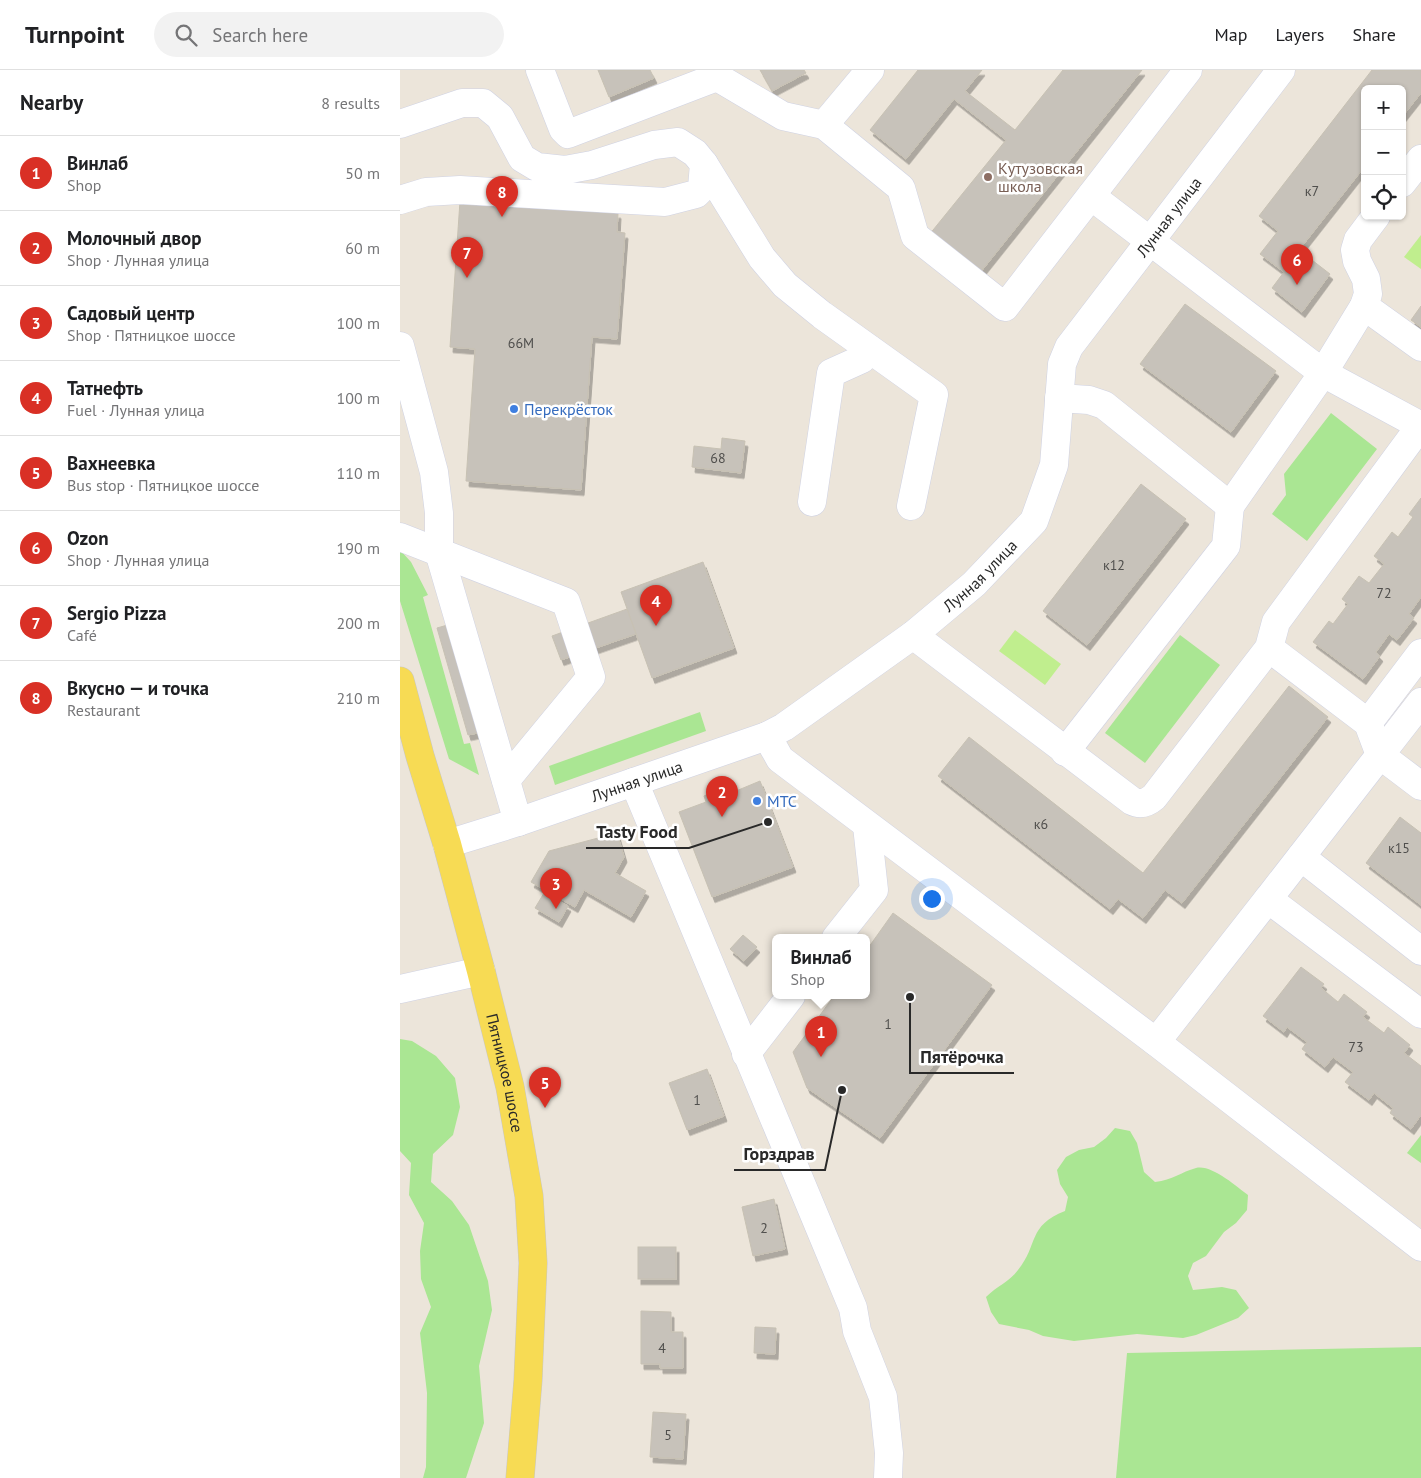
<!DOCTYPE html>
<meta charset="utf-8">
<style>
body{margin:0;font-family:"PT Sans",sans-serif;background:#f2f2f2;color:#202124}
.controls{position:absolute;right:15px;top:15px;display:grid;overflow:hidden;border-radius:8px;box-shadow:0 1px 4px #0004}
.controls button{width:45px;height:45px;display:grid;place-items:center;padding:0;border:0;border-bottom:1px solid #e0e0e0;background:#fff;color:#202124;font:25px sans-serif}
.you{position:absolute;left:531px;top:828px;width:18px;height:18px;margin:-12px;border:4px solid #fff;border-radius:50%;background:#1a73e8;box-shadow:0 0 0 8px #1a73e833}
.badge{display:grid;place-items:center;width:32px;height:32px;border-radius:50%;background:#d93025;color:#fff;font-size:16px;font-weight:700}
.pin{position:absolute;translate:-50% -41px;filter:drop-shadow(0 1px 2px #0008)}
.pin::after{content:'';position:absolute;top:26px;width:18px;height:15px;background:inherit;clip-path:polygon(0 0,100% 0,50% 100%)}
.popup{position:absolute;left:372px;top:864px;width:98px;height:65px;box-sizing:border-box;display:grid;place-content:center;border-radius:8px;background:#fff;filter:drop-shadow(0 1px 4px #0005);font-size:16px;white-space:nowrap;color:#757577}
.popup b{font-size:19px;color:#202124}
.popup::after{content:'';position:absolute;left:50%;top:100%;margin-left:-10px;border:10px solid transparent;border-top-color:#fff}
.list{margin:0;padding:0;list-style:none}
h2{display:flex;justify-content:space-between;align-items:center;height:65px;margin:0;padding:0 20px;font-size:21px}
h2 small{font-size:16px;font-weight:400;color:#757577}
.list li{display:grid;grid-template-columns:32px 1fr auto;gap:15px;align-items:center;box-sizing:border-box;height:75px;padding:0 20px;border-top:1px solid #e0e0e0}
.list b{display:block;font-size:19px;white-space:nowrap}
.list p{margin:0;font-size:16px;white-space:nowrap;color:#757577}
.list em{font-size:16px;font-style:normal;color:#757577}
.icon{flex:none;width:28px;height:28px;fill:none;stroke:currentColor;stroke-width:2;stroke-linecap:round;stroke-linejoin:round}
.map{position:relative;flex:none;width:1021px;height:1408px;overflow:hidden}
header{display:flex;align-items:center;gap:30px;box-sizing:border-box;height:70px;padding:0 25px;background:#fff;border-bottom:1px solid #e0e0e0}
header strong{font-size:24px}
nav{display:flex;gap:28px;margin-inline-start:auto;font-size:18px}
.search{width:350px;height:45px;background:#f2f2f2;display:flex;align-items:center;gap:12px;box-sizing:border-box;padding:0 18px;border-radius:28px;color:#757577;font-size:19px}
main{display:flex}
aside{flex:1;background:#fff}
.map>svg:first-child{display:block}
.green{fill:#aae693}
.pitch{fill:#c0ee8e}
.building{fill:#c7c2ba;stroke:#c7c1b3;filter:url(#shadow)}
.lines{fill:none;stroke-linecap:round;stroke-linejoin:round}
.minor-casing{stroke:#cfd2e3;stroke-width:29}
.major-casing{stroke:#c7c7c7;stroke-width:29}
.minor{stroke:#fff;stroke-width:28}
.major{stroke:#f7db54;stroke-width:28}
.education-dot{fill:#8d6e63;stroke:#fff;stroke-width:2}
.shop-dot{fill:#3f7fe0;stroke:#fff;stroke-width:2}
.labels{text-anchor:middle;dominant-baseline:central;stroke-width:5;stroke-linejoin:round;paint-order:stroke}
.number-label{font-size:14px;fill:#504f4d}
.education-label{font-size:16px;fill:#785e54;stroke:#fff;text-anchor:start}
.street-label{font-size:16px;fill:#292929;stroke:#fff}
.shop-label{font-size:16px;fill:#366cbe;stroke:#fff;text-anchor:start}
.leader{fill:none;stroke:#292929;stroke-width:2}
.callout-dot{fill:#292929;stroke:#fff;stroke-width:2}
.callout-label{font-size:18px;text-anchor:middle;font-weight:bold;fill:#292929;stroke:#fff;stroke-width:5;stroke-linejoin:round;paint-order:stroke}
</style>
<header>
<strong>Turnpoint</strong>
<div class="search"><svg class="icon" aria-label="search" viewBox="0 0 24 24"><circle cx="10" cy="10" r="6"/><path d="M15 15l6 6"/></svg>Search here</div>
<nav><a>Map</a><a>Layers</a><a>Share</a></nav>
</header>
<main>
<aside>
<h2>Nearby<small>8 results</small></h2>
<ul class="list">
<li><span class="badge">1</span><div><b>Винлаб</b><p>Shop</p></div><em>50 m</em></li>
<li><span class="badge">2</span><div><b>Молочный двор</b><p>Shop · Лунная улица</p></div><em>60 m</em></li>
<li><span class="badge">3</span><div><b>Садовый центр</b><p>Shop · Пятницкое шоссе</p></div><em>100 m</em></li>
<li><span class="badge">4</span><div><b>Татнефть</b><p>Fuel · Лунная улица</p></div><em>100 m</em></li>
<li><span class="badge">5</span><div><b>Вахнеевка</b><p>Bus stop · Пятницкое шоссе</p></div><em>110 m</em></li>
<li><span class="badge">6</span><div><b>Ozon</b><p>Shop · Лунная улица</p></div><em>190 m</em></li>
<li><span class="badge">7</span><div><b>Sergio Pizza</b><p>Café</p></div><em>200 m</em></li>
<li><span class="badge">8</span><div><b>Вкусно — и точка</b><p>Restaurant</p></div><em>210 m</em></li>
</ul>
</aside>
<div class="map">
<svg width="1021" height="1408" viewBox="0 0 1021 1408">
<defs>
<filter id="shadow"><feDropShadow dx="3" dy="5.5" stdDeviation="0" flood-color="#0004"/></filter>
</defs>
<rect width="100%" height="100%" fill="#ece5da"/>
<g class="green">
<polygon points="931,343 977,379 907,471 872,444 886,425 884,404"/>
<polygon points="0,480 11,492 28,525 23,527 64,674 70,673 79,705 49,689 0,531"/>
<polygon points="780,565 820,595 745,693 705,663"/>
<polygon points="300,642 306,661 155,715 149,696"/>
<polygon points="0,969 12,971 36,986 55,1008 60,1037 53,1065 33,1084 31,1112 52,1131 69,1155 88,1211 92,1240 79,1296 84,1353 66,1408 23,1408 26,1397 27,1323 20,1263 31,1237 21,1209 20,1181 24,1153 9,1125 11,1093 0,1081"/>
<path d="M715,1058L730,1061L737,1073L744,1102L755,1112C773,1110 781,1102 796,1098C811,1094 836,1116 848,1125L847,1140L836,1153L824,1162L806,1186L793,1193L788,1206L793,1220L822,1217L836,1220L849,1238L838,1248L796,1265L783,1268L737,1264L674,1271L643,1266L629,1260L599,1254L591,1242L586,1227C597,1216 609,1212 618,1200C639,1174 627,1156 665,1141L668,1127L660,1114L657,1100L666,1087L679,1080L694,1077L706,1068Z"/>
<polygon points="1021,1065 1021,1093 1007,1083"/>
<polygon points="1021,1277 1021,1408 716,1408 727,1283"/>
</g>
<g class="pitch">
<polygon points="1021,165 1021,199 1004,187"/>
<polygon points="615,560 661,594 645,615 599,581"/>
</g>
<g class="building">
<polygon points="198,0 250,0 254,8 209,27"/>
<polygon points="360,0 404,0 406,3 372,21"/>
<polygon points="518,0 582,0 565,21 615,60 663,0 742,0 579,204 529,165 606,70 554,29 506,89 470,60"/>
<polygon points="972,0 1021,0 1021,23 1002,47 1002,19 965,19 965,96 899,180 930,204 902,242 872,218 884,202 860,184 878,161 859,146"/>
<polygon points="60,131 218,143 217,162 225,163 217,269 192,267 181,420 66,411 75,279 50,277"/>
<polygon points="785,234 876,301 831,362 740,294"/>
<polygon points="1021,236 1021,257 1011,250"/>
<polygon points="322,368 345,371 341,403 292,397 294,376 321,379"/>
<polygon points="741,414 786,449 687,575 643,541"/>
<polygon points="1021,428 1021,527 1009,544 1014,548 997,570 989,564 976,582 980,586 963,609 913,572 929,551 933,554 948,534 942,529 959,506 969,513 984,494 974,486 992,462 998,467 1013,447 1009,444"/>
<polygon points="303,492 334,578 252,608 221,522"/>
<polygon points="227,539 236,564 161,590 152,566"/>
<polygon points="51,554 82,662 68,665 37,558"/>
<polygon points="889,616 928,647 782,833 765,820 743,848 718,829 710,839 538,706 569,667 743,803"/>
<polygon points="360,711 393,797 312,827 279,742 306,732 304,726 334,714 336,721"/>
<polygon points="1000,747 1021,763 1021,835 966,793"/>
<polygon points="217,763 224,787 215,803 246,821 231,847 184,820 175,837 131,812 149,781"/>
<polygon points="144,823 168,836 159,852 135,838"/>
<polygon points="493,843 592,915 480,1068 407,1018 393,982 434,926 466,926 466,881"/>
<polygon points="343,865 357,877 344,891 330,879"/>
<polygon points="901,897 924,914 921,918 938,932 944,924 967,942 963,947 984,963 988,957 1010,975 1004,983 1021,996 1021,1045 1011,1059 990,1043 993,1038 974,1023 969,1030 945,1012 953,1002 933,987 925,997 902,979 907,972 887,957 884,962 863,946"/>
<polygon points="307,999 324,1046 287,1060 269,1013"/>
<polygon points="374,1129 385,1179 353,1186 342,1137"/>
<rect x="238" y="1177" width="38" height="32"/>
<polygon points="241,1241 271,1242 271,1262 283,1262 283,1298 260,1298 260,1294 241,1294"/>
<polygon points="355,1257 376,1258 375,1284 354,1283"/>
<polygon points="253,1342 286,1344 283,1389 250,1387"/>
</g>
<g class="lines">
<defs>
<g id="minor">
<polyline points="140,0 163,59 168,64 317,7"/>
<polyline points="314,0 317,7 383,46 424,55 501,118 515,166 605,237 788,0"/>
<polyline points="0,54 62,33 83,33 100,47 122,88 137,97 165,100 192,95 254,75 278,72 295,83 304,94 302,118 296,124 265,132 60,120 26,122 0,130"/>
<polyline points="424,55 470,0"/>
<polyline points="304,94 362,188 385,215 422,245 534,325 511,436"/>
<polyline points="1002,113 1021,89"/>
<polyline points="976,146 958,170 955,180 957,191 966,209 968,224 964,236 923,303 1021,356"/>
<polyline points="964,236 1021,277"/>
<polyline points="0,276 34,402 39,443 39,482 118,752"/>
<polyline points="659,328 689,330 704,335 830,436 923,303 691,126"/>
<polyline points="412,432 431,303 462,289 469,279"/>
<polyline points="0,467 166,532 191,607 106,710"/>
<path d="M513,565L732,731C740,735 747,733 754,727L869,578L876,552L1021,355"/>
<polyline points="1021,632 980,685 1021,716"/>
<polyline points="968,653 1021,583"/>
<polyline points="367,666 380,689 756,972 1021,1177"/>
<polyline points="665,682 826,476 830,436"/>
<polyline points="234,712 453,1238 457,1261 483,1327 489,1383 488,1408"/>
<path id="s1" d="M47,774L118,752L367,666L384,657L513,565L574,514L634,451L654,395L662,294L669,277L881,0"/>
<polyline points="901,787 1021,881"/>
<polyline points="868,829 980,685 968,653 869,578"/>
<polyline points="436,868 474,820 467,756"/>
<polyline points="0,919 81,901"/>
<polyline points="756,972 868,829 1021,944"/>
<polyline points="346,984 391,926"/>
</g>
<g id="major">
<path id="s2" d="M0,611L20,686L47,774L81,901L110,1017L129,1126L133,1193L128,1310L120,1408"/>
</g>
</defs>
<use href="#minor" class="minor-casing"/>
<use href="#major" class="major-casing"/>
<use href="#minor" class="minor"/>
<use href="#major" class="major"/>
</g>
<circle class="education-dot" cx="588" cy="107" r="5"/>
<g class="shop-dot">
<circle cx="114" cy="339" r="5"/>
<circle cx="357" cy="731" r="5"/>
</g>
<g class="labels">
<g class="number-label">
<text x="912" y="121">к7</text>
<text x="121" y="273">66М</text>
<text x="318" y="388">68</text>
<text x="714" y="495">к12</text>
<text x="984" y="523">72</text>
<text x="641" y="754">к6</text>
<text x="999" y="778">к15</text>
<text x="488" y="954">1</text>
<text x="956" y="977">73</text>
<text x="297" y="1030">1</text>
<text x="364" y="1158">2</text>
<text x="262" y="1278">4</text>
<text x="268" y="1365">5</text>
</g>
<g class="education-label">
<text x="598" y="98">Кутузовская<tspan x="598" dy="18">школа</tspan></text>
</g>
<g class="street-label">
<text stroke="none"><textPath href="#s1" startOffset="1025">Лунная улица</textPath></text>
<text stroke="none"><textPath href="#s1" startOffset="605">Лунная улица</textPath></text>
<text stroke="none"><textPath href="#s1" startOffset="200">Лунная улица</textPath></text>
<text stroke="none"><textPath href="#s2" startOffset="406">Пятницкое шоссе</textPath></text>
</g>
<g class="shop-label">
<text x="124" y="339">Перекрёсток</text>
<text x="367" y="731">МТС</text>
</g>
</g>
<path class="leader" d="M368 752L289 778H186M510 927L510 1003H614M442 1020L425 1100H334"/>
<g class="callout-dot">
<circle cx="368" cy="752" r="5"/>
<circle cx="510" cy="927" r="5"/>
<circle cx="442" cy="1020" r="5"/>
</g>
<g class="callout-label">
<text x="237" y="768">Tasty Food</text>
<text x="562" y="993">Пятёрочка</text>
<text x="379" y="1090">Горздрав</text>
</g>
</svg>
<div class="controls">
<button>+</button>
<button>−</button>
<button><svg class="icon" aria-label="locate" viewBox="0 0 24 24"><circle cx="12" cy="12" r="6"/><path d="M12 2v4M12 18v4M2 12h4M18 12h4"/></svg></button>
</div>
<div class="you"></div>
<div class="pin badge" style="left:421px;top:987px">1</div>
<div class="popup"><b>Винлаб</b>Shop</div>
<div class="pin badge" style="left:322px;top:747px">2</div>
<div class="pin badge" style="left:156px;top:839px">3</div>
<div class="pin badge" style="left:256px;top:556px">4</div>
<div class="pin badge" style="left:145px;top:1038px">5</div>
<div class="pin badge" style="left:897px;top:215px">6</div>
<div class="pin badge" style="left:67px;top:208px">7</div>
<div class="pin badge" style="left:102px;top:147px">8</div>
</div>
</main>
